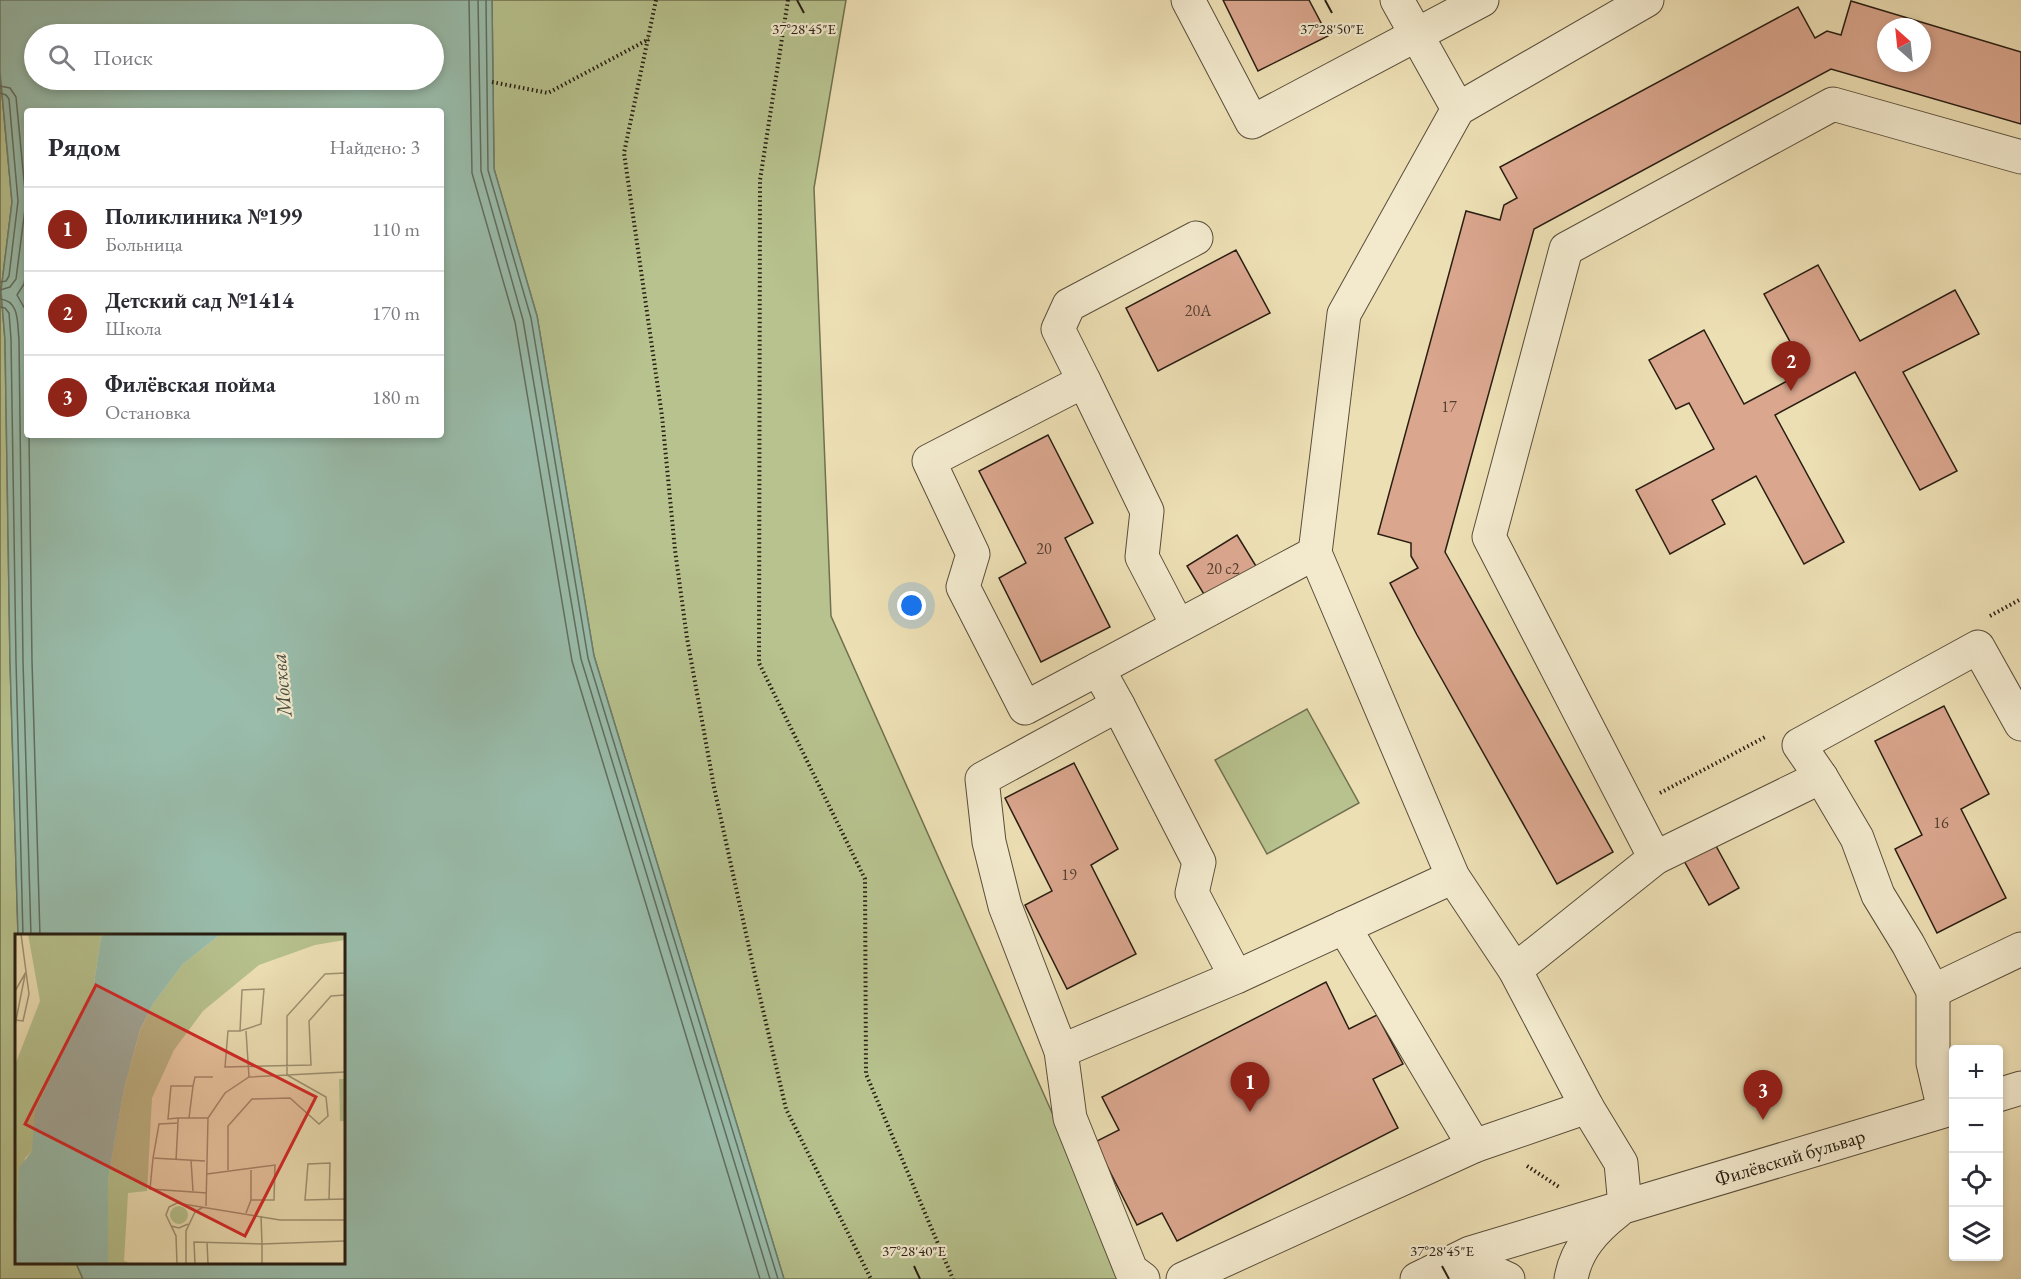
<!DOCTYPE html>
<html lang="ru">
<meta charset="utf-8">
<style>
body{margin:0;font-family:"EB Garamond",serif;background:#f2f2f3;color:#2b2b33}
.controls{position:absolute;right:18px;bottom:18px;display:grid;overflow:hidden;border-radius:6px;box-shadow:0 3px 9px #0003}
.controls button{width:54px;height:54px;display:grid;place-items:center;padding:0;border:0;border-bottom:2px solid #e1e1e2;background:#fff;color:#2b2b33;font:30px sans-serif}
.compass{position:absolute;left:1877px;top:18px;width:54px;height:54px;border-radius:50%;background:#fff;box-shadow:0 3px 9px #0003;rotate:333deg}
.you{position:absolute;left:912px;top:606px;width:21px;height:21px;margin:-15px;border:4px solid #fff;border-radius:50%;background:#1a73e8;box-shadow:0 0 0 9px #1a73e833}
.badge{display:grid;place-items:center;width:39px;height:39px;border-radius:50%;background:#8f2418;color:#fff;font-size:20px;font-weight:700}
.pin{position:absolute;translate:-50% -50px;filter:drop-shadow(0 2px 3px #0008)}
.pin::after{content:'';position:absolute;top:32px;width:21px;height:18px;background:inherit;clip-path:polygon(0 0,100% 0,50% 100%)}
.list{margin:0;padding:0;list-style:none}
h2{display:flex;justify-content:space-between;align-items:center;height:78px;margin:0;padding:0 24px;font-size:26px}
h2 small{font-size:20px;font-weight:400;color:#7c7c81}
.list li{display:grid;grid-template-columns:39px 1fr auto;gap:18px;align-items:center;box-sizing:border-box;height:84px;padding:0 24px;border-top:2px solid #e1e1e2}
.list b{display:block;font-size:22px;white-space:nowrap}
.list p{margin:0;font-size:20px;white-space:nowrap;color:#7c7c81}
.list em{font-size:20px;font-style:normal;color:#7c7c81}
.icon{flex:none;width:33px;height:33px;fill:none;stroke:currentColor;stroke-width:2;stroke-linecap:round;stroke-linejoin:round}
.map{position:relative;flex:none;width:2021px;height:1279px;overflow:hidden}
.search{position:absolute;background:#fff;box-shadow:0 3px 9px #0003;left:24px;top:24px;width:420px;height:66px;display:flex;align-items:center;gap:15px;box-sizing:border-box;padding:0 21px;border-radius:33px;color:#7c7c81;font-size:22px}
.panel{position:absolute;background:#fff;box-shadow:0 3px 9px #0003;left:24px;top:108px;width:420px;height:330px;border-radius:6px}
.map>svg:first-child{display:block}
.green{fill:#b7c28e;stroke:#707050;stroke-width:1.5}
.water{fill:#99bdac;stroke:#6c7d6e;stroke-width:1.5;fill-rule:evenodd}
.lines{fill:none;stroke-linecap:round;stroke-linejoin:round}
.shore{stroke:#606e5f;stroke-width:1.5}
.building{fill:#daa68e;stroke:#281e12;stroke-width:1.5;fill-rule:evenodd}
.minor-casing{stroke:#594e3a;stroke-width:35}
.path{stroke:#281e12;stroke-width:4;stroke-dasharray:1.5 3;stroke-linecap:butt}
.minor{stroke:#f3eace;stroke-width:33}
.ticks{fill:none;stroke:#281e12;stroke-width:2}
.labels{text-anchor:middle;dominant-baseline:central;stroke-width:4.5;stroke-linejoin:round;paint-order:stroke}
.number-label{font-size:16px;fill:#544031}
.street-label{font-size:20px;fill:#281e12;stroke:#f3eace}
.water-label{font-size:21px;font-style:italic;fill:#4a4e40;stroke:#f3eace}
.inset-road{fill:none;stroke:#9e9273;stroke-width:1.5}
.view{fill:#d62828;fill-opacity:0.15;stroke:#d62828;stroke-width:3}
.inset-edge{fill:none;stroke:#281e12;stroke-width:3}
.ticks-label{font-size:15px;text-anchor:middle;fill:#281e12;stroke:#f3eace;stroke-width:4.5;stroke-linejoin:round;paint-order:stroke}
</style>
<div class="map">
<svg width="2021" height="1279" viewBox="0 0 2021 1279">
<rect width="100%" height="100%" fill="#eddfb4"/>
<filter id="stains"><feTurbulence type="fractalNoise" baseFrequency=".00333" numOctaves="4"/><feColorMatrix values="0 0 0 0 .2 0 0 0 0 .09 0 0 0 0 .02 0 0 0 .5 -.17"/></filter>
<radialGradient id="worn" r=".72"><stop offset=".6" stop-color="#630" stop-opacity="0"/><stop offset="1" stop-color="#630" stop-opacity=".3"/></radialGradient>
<g class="green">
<polygon points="492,0 846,0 814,188 831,616 1126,1279 784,1279 594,656 537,316 494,169"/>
<polygon points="0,72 12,202 1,291 5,340 10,661 18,935 16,1262 76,1263 83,1279 0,1279"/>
<polygon points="1307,709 1359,803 1267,854 1215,760"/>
</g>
<path class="water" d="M0,0H492L494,169L537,316L594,656L784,1279H83L76,1263L344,1262V936L18,935L10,661L5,340L1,291L12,202L0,72ZM34,34H434V80H34ZM27,111H441V435H27Z"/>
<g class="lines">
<g class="shore">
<polyline points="469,0 472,173 515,322 572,661 760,1279"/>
<polyline points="478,0 481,171 523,320 581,659 770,1279"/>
<polyline points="486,0 488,170 531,318 588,658 778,1279"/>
<polyline points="0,86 10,88 16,97 26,201 16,279 10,287 0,290"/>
<polyline points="0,93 6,95 9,99 18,201 9,276 6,281 0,282"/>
<polyline points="27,265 24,284 17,295 25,309 27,331"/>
<path d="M0,299C20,301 17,323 19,339L23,661L31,936"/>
<polyline points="0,307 5,308 9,313 11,339 16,661 23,936"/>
<polyline points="29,435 32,661 40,936"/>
</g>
</g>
<g class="building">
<polygon points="1223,0 1309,0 1328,36 1258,71"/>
<path d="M1851,1L2021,52V124L1831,69L1534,229L1445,552L1613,852L1557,884L1417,635L1390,583L1418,568L1411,556V543L1378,534L1466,211L1500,220L1504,205L1517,198L1500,167L1798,7L1815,38L1827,31L1841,35ZM1886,27H1922V63H1886Z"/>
<polygon points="1236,250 1270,313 1158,371 1126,308"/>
<polygon points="1818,265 1860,341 1955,290 1979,334 1903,372 1957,471 1920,490 1855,372 1775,415 1844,542 1804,564 1756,476 1712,500 1725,524 1670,554 1636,490 1714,449 1689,403 1676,409 1649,360 1704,330 1744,404 1806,371 1764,294"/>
<polygon points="1048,435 1093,523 1065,538 1110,627 1041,662 999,578 1026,563 979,471"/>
<polygon points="1237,535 1259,571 1208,601 1187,566"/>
<polygon points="1944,706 1989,794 1961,809 2006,898 1937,933 1895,849 1922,835 1875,741"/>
<polygon points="1074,763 1118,849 1091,865 1136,954 1067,989 1025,905 1052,891 1005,798"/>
<polygon points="1710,835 1739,888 1709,905 1679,852"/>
<polygon points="1326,982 1349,1029 1377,1015 1403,1064 1373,1079 1398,1128 1177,1241 1162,1213 1137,1225 1095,1142 1119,1130 1102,1097"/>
</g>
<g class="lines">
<defs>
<g id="minor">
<polyline points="1188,0 1252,122 1482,0"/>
<polyline points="1397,0 1458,109"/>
<polyline points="1084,381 1058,329 1069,305 1196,238"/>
<path d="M1178,626L1142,557L1147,511L1084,381L929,461L973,554L963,587L1025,708C1121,656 1218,605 1315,553"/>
<polyline points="1098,669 1118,705 982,779 989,842 1005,906 1061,1051 1236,977 1453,877"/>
<polyline points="1118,705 1199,862 1192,893 1236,977"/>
<polyline points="1821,777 1857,838 1878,895 1908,944 1933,991 1933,1063 1944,1110"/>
<polyline points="1655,858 1489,537 1566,249 1833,104 2021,157"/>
<polyline points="1344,927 1474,1146"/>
<polyline points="1515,970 1655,858 1821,777 1799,745 1978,647 2021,724"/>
<polyline points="1933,991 2021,949"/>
<polyline points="1061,1051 1070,1118 1131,1270 1143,1279"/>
<polyline points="1998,1095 2021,1088"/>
<polyline points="1625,1206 1621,1163 1587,1107 1515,970 1453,877 1315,553 1344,314 1458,109 1647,0"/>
<path d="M1443,1271C1464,1266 1489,1269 1508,1279"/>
<polyline points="1183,1279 1474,1146 1587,1107"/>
<path id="s1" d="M1417,1279L1470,1253L1954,1108"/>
<path d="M1571,1279C1576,1249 1595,1229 1618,1211"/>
</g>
</defs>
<use href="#minor" class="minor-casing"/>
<g class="path">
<polyline points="656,0 624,153 662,416 675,550 687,638 714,787 757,984 786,1109 871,1279"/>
<polyline points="788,0 760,180 759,663 865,879 866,1074 953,1279"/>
<polyline points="492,82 548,93 649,39"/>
<polyline points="1990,616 2021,599"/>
<polyline points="1660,793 1767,736"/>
<polyline points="1527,1166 1559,1187"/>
</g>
<use href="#minor" class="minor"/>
</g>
<path class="ticks" d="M797,0L804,13M1325,0L1332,13M914,1266L920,1279M1442,1266L1449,1279"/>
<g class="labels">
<g class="number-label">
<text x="1198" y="310">20А</text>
<text x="1449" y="406">17</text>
<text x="1044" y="548">20</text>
<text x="1223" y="568">20 с2</text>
<text x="1941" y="822">16</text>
<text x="1069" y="874">19</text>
</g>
<g class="street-label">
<text stroke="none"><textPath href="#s1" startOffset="393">Филёвский бульвар</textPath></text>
</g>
<g class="water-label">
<text transform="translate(281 685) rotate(-96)">Москва</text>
</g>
</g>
<g transform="translate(15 934)">
<rect width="330" height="330" fill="#eddfb4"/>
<path d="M13,0H91L86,3L78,56L17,217L10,224L0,299V131L25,67ZM206,0H330V6L300,11L244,31L188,77L159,116L137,164L132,257L113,259L109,327L118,330H93V246L109,155L125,97L138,70L168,30ZM324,145H330V187H325ZM155 281a9 9 0 1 1 18 0a9 9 0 1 1-18 0Z" fill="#b7c28e"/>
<path d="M91,0H206L168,30L138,70L125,96L109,155L93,246V330H0L4,234L17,217L20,177L78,56L86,3Z" fill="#99bdac"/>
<path class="inset-road" d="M0,57L11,38M0,86L8,87L14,60L6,0M0,91L10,41M225,97L246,90L249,55L227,56L225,97H213L210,133L296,131L294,87L316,62L330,61M231,97L234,143M178,152L180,143H198M163,184V189L144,190L138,224L190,227M174,184L178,152H156L153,185L163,184H193M138,224L135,255L192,259M161,226L163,189M176,226L178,257M213,236V192L237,165L275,164L304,190L313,182L311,163L272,141V82L310,40L330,39M192,240L260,231L259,266H236M314,266L315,229L293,230L290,266L330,265M191,272L193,184L210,159L234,143L330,138M231,279L236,266V236M246,282L247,310L330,307M156,292L164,294L173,290M192,308L193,330M162,330L161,302L151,281L154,273L162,269L265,286H330M171,330V297L180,278L188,273M180,330L179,308L247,310V330"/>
<path class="view" d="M81,51L301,163L230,302L10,190Z"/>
<rect width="330" height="330" class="inset-edge"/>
</g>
<g class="ticks-label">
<text x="804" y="34">37°28'45"E</text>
<text x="1332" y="34">37°28'50"E</text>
<text x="914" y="1256">37°28'40"E</text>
<text x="1442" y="1256">37°28'45"E</text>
</g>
<rect width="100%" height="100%" filter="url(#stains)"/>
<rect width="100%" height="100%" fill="url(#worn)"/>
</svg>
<div class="controls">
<button>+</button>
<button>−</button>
<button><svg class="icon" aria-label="locate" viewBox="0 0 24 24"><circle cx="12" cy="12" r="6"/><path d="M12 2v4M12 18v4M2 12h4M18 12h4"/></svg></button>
<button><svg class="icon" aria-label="layers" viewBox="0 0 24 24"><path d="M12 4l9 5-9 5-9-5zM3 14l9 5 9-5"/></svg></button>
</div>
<svg class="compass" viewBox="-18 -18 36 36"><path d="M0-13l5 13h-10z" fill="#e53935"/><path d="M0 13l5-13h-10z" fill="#7c7c81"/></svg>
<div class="you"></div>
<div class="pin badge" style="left:1250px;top:1112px">1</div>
<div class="pin badge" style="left:1791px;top:391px">2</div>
<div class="pin badge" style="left:1763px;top:1120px">3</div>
<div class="search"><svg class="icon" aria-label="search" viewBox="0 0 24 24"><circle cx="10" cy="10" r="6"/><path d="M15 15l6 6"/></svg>Поиск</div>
<section class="panel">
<h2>Рядом<small>Найдено: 3</small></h2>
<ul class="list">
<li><span class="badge">1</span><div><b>Поликлиника №199</b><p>Больница</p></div><em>110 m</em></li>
<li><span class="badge">2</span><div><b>Детский сад №1414</b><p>Школа</p></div><em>170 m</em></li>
<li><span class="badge">3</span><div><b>Филёвская пойма</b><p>Остановка</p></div><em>180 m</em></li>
</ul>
</section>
</div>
